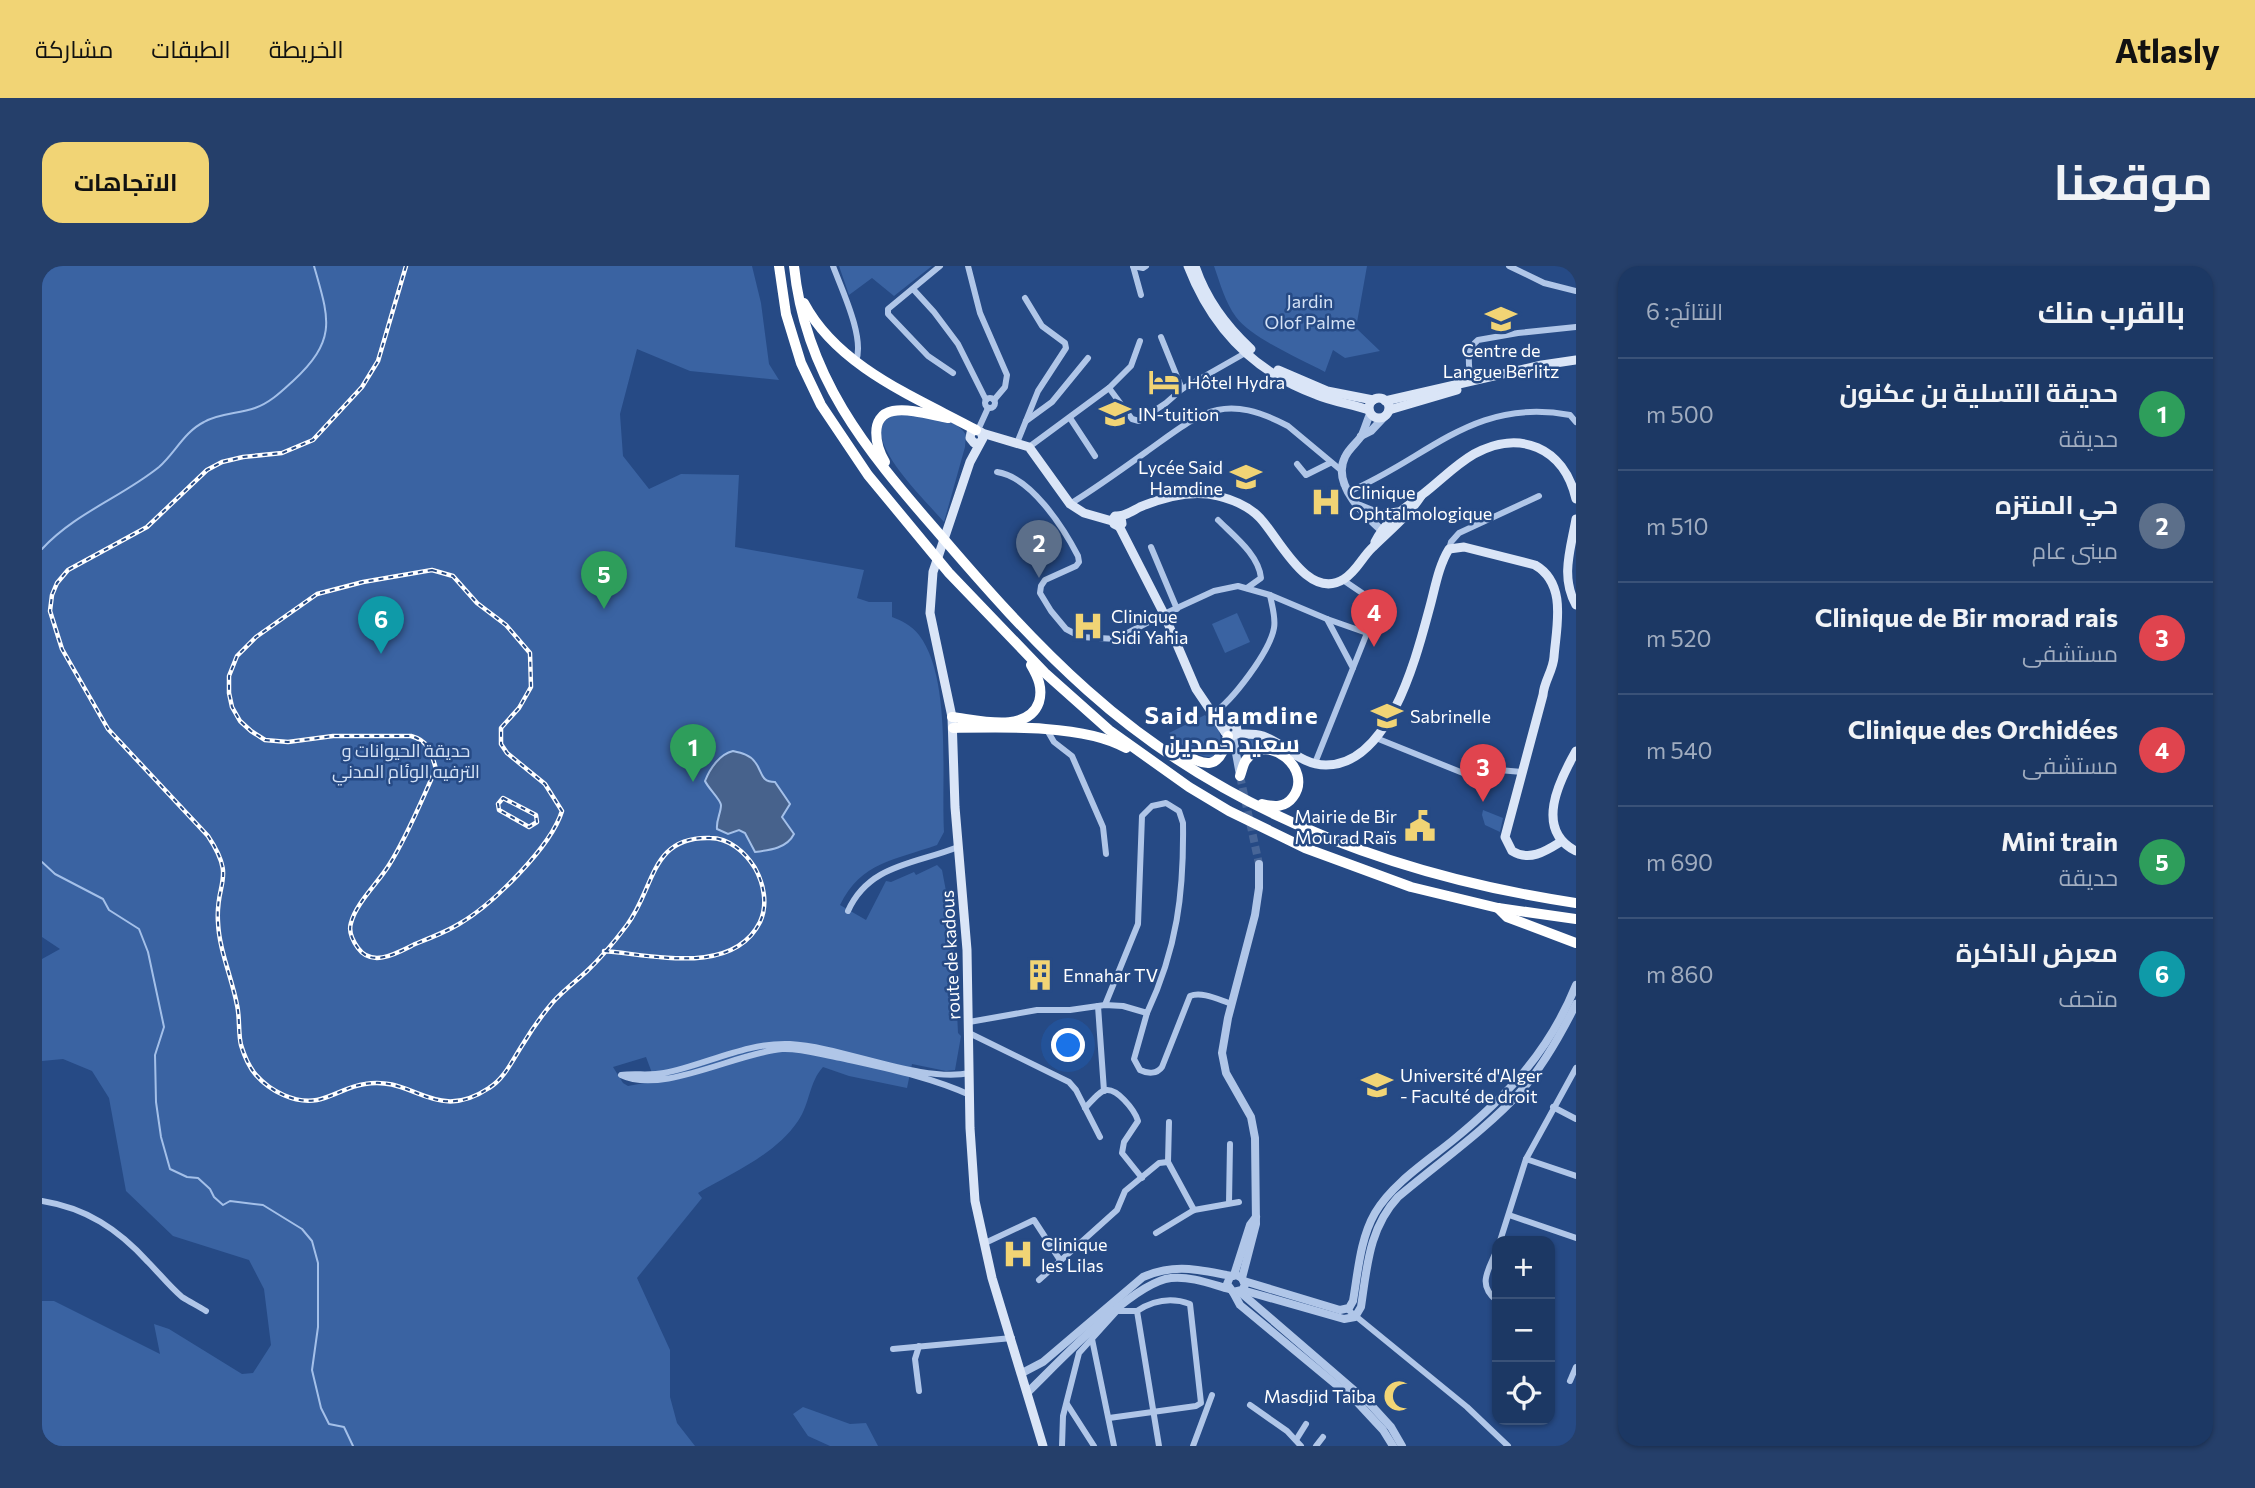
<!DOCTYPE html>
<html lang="ar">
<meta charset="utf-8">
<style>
body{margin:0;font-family:Commissioner,Cairo,sans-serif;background:#253f6a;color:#f1f3f6;direction:rtl}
.controls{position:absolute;right:21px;bottom:21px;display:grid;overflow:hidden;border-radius:14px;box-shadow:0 2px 5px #0004}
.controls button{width:63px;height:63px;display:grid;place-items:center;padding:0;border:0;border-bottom:2px solid #3a5278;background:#1c3864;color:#f1f3f6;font:35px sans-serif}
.you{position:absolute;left:1027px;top:780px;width:24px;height:24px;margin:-18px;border:5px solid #fff;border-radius:50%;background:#1a73e8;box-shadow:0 0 0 10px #1a73e833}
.badge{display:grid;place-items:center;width:46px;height:46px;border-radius:50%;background:#f1d475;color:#fff;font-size:23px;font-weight:700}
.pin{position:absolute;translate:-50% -58px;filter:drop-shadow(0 2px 4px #0008)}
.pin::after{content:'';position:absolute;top:37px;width:24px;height:21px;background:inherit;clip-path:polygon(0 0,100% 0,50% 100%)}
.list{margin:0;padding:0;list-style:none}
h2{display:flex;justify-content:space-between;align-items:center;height:91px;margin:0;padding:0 28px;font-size:30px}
h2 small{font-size:23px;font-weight:400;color:#a0acbf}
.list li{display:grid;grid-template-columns:46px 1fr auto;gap:21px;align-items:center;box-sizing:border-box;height:112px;padding:0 28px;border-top:2px solid #3a5278}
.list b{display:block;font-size:26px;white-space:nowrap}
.list p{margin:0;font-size:23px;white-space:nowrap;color:#a0acbf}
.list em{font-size:23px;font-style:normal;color:#a0acbf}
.icon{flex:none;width:38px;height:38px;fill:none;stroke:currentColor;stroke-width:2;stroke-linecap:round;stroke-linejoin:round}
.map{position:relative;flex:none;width:1534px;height:1180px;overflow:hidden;direction:ltr;border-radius:21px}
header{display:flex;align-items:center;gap:42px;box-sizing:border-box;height:98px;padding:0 35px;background:#f1d475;color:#111}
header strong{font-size:33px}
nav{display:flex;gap:38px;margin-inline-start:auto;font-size:24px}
.intro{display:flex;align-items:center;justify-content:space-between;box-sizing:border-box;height:168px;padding:0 42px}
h1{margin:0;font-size:49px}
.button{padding:18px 32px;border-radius:21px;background:#f1d475;color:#111;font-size:24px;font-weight:700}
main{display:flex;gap:42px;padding:0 42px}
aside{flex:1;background:#1c3864;border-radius:21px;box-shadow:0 2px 5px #0004}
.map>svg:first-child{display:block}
.green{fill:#3a63a2;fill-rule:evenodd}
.water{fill:#47628c;stroke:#a4c0e9;stroke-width:2}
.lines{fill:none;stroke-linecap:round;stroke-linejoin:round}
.stream{stroke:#a4c0e9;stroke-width:2}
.tertiary-tunnel{stroke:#476597;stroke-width:8;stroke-dasharray:8 4;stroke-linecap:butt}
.minor{stroke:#b0c6e8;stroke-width:6}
.tertiary{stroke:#b0c6e8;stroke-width:8}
.secondary{stroke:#dae5f7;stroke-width:9}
.motorway{stroke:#fff;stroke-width:10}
.rail-casing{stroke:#fff;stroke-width:4.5}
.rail{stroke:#264a85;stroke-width:2;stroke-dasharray:5;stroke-linecap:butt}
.labels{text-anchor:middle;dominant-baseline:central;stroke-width:5;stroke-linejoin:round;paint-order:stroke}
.park-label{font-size:18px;fill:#d4e2f6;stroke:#264a85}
.poi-label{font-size:18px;fill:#fff;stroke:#264a85;text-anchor:start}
.street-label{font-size:18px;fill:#fff;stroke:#264a85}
.district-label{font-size:24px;font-weight:bold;letter-spacing:2px;fill:#fff;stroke:#264a85}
</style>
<header>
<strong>Atlasly</strong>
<nav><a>الخريطة</a><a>الطبقات</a><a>مشاركة</a></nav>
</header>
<div class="intro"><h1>موقعنا</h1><a class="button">الاتجاهات</a></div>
<main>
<aside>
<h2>بالقرب منك<small>النتائج: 6</small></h2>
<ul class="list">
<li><span class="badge" style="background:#2e9e5b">1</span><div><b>حديقة التسلية بن عكنون</b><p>حديقة</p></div><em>500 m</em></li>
<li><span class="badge" style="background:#5c6f8a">2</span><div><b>حي المنتزه</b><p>مبنى عام</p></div><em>510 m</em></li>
<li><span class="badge" style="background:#e0444e">3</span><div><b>Clinique de Bir morad rais</b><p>مستشفى</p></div><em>520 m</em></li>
<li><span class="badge" style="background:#e0444e">4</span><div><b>Clinique des Orchidées</b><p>مستشفى</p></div><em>540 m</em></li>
<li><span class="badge" style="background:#2e9e5b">5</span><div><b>Mini train</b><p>حديقة</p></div><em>690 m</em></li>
<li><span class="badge" style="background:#0f9aa8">6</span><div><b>معرض الذاكرة</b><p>متحف</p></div><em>860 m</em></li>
</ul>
</aside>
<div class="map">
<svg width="1534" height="1180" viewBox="0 0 1534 1180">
<rect width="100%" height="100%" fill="#264a85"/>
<g class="green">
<path d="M0,0H710L719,37L727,98L737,114L648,105L595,83L578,148L581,190L607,223L639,208L697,209L693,281L822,304L815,332L827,336H850V351C860,355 869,359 877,369C910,412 899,512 902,566L895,579C853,594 819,596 798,639L824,654L844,615L849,616L872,606L874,609L895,599L900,604L911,662L916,767L919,770L913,804L904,805L870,798L865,822L807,810L781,801C767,816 768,838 756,855C733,889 690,907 656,927L660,932L595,1012L628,1084V1131L635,1157L653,1180H0V1035H12L118,1088L112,1058L127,1063L200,1108L211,1107L229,1079L222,1023L207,994L131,970L84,925L67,832L50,805L21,793L0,795V693L18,683L0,671ZM604,791L613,815L586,820L581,817L571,801Z"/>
<polygon points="797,0 890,0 852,30 830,12 807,29"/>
<path d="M1172,0H1325L1314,62L1338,85L1303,92L1291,84L1283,106C1259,93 1209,72 1194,51C1183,36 1178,17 1172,0Z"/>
<path d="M856,147C878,150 912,148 924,169L923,181L902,256C887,238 825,180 842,156C845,152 851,150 856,147Z"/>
<polygon points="1195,347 1208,376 1183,387 1170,358"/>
<path d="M1163,449L1177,464L1180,480L1170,491C1157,492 1135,477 1127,467Z"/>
<polygon points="1203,471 1211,471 1231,478 1218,479 1201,490 1199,475"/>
<polygon points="1441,544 1461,552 1458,566 1443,559 1440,549"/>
<polygon points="761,1141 808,1158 824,1157 836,1180 788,1180 766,1170 751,1148"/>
</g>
<path class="water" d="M691,485C700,487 708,489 713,496C721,506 718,516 733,516L748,538L740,551L752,568C745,582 729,584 713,586L703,567L697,564L686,568L675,563C674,554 679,547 679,539C679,534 666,522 663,515C668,502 678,488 691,485Z"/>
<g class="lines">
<g class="stream">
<path d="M0,283C33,247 80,231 117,201C133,187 142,166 162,156C177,147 196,148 213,142C228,137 240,125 251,115C296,73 287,53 272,0"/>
<polyline points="0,596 13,608 61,633 67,644 97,663 106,686 122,761 113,789 114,836 119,871 128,903 145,911 156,912 168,923 172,931 181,939 188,935 221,939 260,963 270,975 276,997 276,1061 270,1104 279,1142 287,1158 302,1161 311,1180"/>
</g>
<polyline class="tertiary-tunnel" points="1198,510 1217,598"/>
<g class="minor">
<path d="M791,0C800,24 823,72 814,95"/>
<polyline points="898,0 846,43 846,48 886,90 911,107"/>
<polyline points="926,0 938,47 965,109 963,121 952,134"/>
<polyline points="1091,0 1099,29"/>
<polyline points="1091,0 1101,2 1104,0"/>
<polyline points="1467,0 1502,17 1534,25"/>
<polyline points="871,23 892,46 916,78 944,134"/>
<polyline points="1119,71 1140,123"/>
<path d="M1429,116C1427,100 1423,84 1436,74L1476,67L1534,61"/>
<polyline points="1067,122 1089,100 1098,75"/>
<circle cx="948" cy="137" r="5"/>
<polyline points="1028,152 1053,190"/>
<polyline points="984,155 1010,136 1046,92"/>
<polyline points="936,164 946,142"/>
<polyline points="975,177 996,125 1024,82 1023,77 1000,60 983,32"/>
<polyline points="987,181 1067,122 1090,153 1097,155 1124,137 1140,123 1205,86"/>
<polyline points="1255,198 1264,209 1288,197"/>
<path d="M955,206C989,211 1021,261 1036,290L1037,296L1034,300L1003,314L999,320L998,327L1009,345L1024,363L1039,371L1074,373L1122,348L1172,325L1196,320L1228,329L1285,353L1311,402L1273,497"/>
<path d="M1306,226C1387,192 1431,131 1528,149L1534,156"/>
<path d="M1028,238C1054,222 1079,204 1104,186C1159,147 1179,125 1246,160L1300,205"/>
<path d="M1176,254C1192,270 1217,289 1219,312L1205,322"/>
<polyline points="1109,281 1135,343"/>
<polyline points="1407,283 1409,276 1417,267 1497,230"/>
<polyline points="1301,314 1326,331"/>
<polyline points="1285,353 1325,367"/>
<polyline points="1311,402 1325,367 1338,348 1337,342"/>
<path d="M1170,448C1190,436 1228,385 1232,362C1234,352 1230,340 1228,329"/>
<polyline points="1005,464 1012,476 1030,490 1061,561 1064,588"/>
<polyline points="1334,472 1426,509 1433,510 1457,504 1480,506"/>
<path d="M806,645C827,598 874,598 916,581"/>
<polyline points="1056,740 1062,825"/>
<path d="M1105,747L1092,793L1098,804C1106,808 1115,808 1120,801L1148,730C1160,725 1177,734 1190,738"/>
<path d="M927,756L995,744H1028L1063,739L1081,740L1105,747C1135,683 1142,627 1141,557L1137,545L1124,537L1110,540L1100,550L1096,658L1063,739"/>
<polyline points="927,767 1027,816 1034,824 1058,871"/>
<path d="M928,829C886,810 843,802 799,792C780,789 760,782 740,783C694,787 620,829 579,809C593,807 607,810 622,807C663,799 705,776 748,778C802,781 878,817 928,807"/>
<polyline points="1511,841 1534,853"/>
<path d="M1043,842C1048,837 1055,828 1061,825C1074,819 1093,845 1096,855L1082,876L1080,887L1100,912"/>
<polyline points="1127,856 1126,896 1152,944"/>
<polyline points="1484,893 1534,910"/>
<path d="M0,935C44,942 76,963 106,996C117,1007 128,1021 140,1031C148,1036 156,1040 164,1045"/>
<polyline points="1187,937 1188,878"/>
<polyline points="1467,949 1534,972"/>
<polyline points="1114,967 1152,944 1197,936"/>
<polyline points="1458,975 1484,893 1534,802"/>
<polyline points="943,977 992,954 1018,994"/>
<path d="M1455,983C1447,1004 1434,1018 1455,1035"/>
<polyline points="997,1014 1075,944 1083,925 1117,897 1126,896"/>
<polyline points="1305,1043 1425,1141 1466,1180"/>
<polyline points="1050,1073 1072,1180"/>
<polyline points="851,1083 970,1072"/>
<polyline points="1528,1115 1534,1101"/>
<polyline points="877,1125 873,1093 877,1080"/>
<polyline points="1025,1138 1052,1180"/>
<polyline points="1208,1139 1245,1165 1259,1180"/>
<path d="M1067,1152L1154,1140L1159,1137L1148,1038C1129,1031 1112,1034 1095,1045"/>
<polyline points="1254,1174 1264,1158"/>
<polyline points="1020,1180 1021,1150 1037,1087 1075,1045 1095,1045 1117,1180"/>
<polyline points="1151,1180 1170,1129"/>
<polyline points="1274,1180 1281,1171"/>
</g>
<g class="tertiary">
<path d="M1328,148C1325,155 1323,162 1320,169C1315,177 1307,182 1303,191C1289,219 1324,251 1344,268"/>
<polyline points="1319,170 1329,165 1344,149"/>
<polyline points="1318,240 1345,251"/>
<polyline points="1191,471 1198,509"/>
<polyline points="1192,1009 1208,959 1214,951"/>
<polyline points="1200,1012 1214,958 1213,872 1209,851 1184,807 1180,787 1186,752 1213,649 1217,622 1217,598"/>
<path d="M1202,1015L1298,1044L1307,1042L1311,1035C1316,1006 1318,973 1333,947C1350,918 1384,896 1410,875C1465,830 1507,786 1534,719"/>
<path d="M1200,1024L1203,1019L1200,1012L1194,1009L1188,1011L1185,1018L1191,1026L1200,1024L1302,1053L1313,1051L1319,1041C1325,1001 1327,962 1356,931C1395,898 1446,862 1479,825C1502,799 1519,768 1534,738"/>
<polyline points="1191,1026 1198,1039 1315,1136 1341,1164 1351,1180"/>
<polyline points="1198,1026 1328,1138 1349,1161 1360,1180"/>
<path d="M980,1107L1001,1096L1101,1011C1134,997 1156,1004 1190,1010"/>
<path d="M986,1126C1016,1097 1091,1016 1129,1012C1149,1010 1169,1018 1187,1023"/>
</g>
<g class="secondary">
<path d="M1146,0C1170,62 1211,106 1275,129C1292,136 1310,138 1327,144"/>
<path d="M1153,0C1164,33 1183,59 1209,83"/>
<polyline points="1236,104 1285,125 1331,134"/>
<circle cx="1337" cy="142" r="10"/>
<polyline points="1343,135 1500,99 1534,94"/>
<polyline points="1347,144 1415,124"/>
<polyline points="940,167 987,181 1028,238 1042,247 1070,255"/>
<polyline points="937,177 932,177 928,172 929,167 932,164 939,166 941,172 928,196 891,306 888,347 910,451 913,541 925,684 928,862 933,935 950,1012 1001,1180"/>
<polyline points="1341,248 1356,246"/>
<path d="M1079,251L1080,258L1076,260L1072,258L1071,253L1073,250C1082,251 1090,245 1098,241C1122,231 1150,223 1176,230C1192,234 1207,240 1218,252C1237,272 1266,336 1302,313C1315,305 1320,291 1331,281C1347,265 1366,250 1379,230"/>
<path d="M1534,253C1529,282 1518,311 1534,339"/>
<polyline points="1077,260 1122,348 1154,423 1183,466"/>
<path d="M1333,276C1344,254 1362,243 1381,228C1398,215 1413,199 1432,188C1477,163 1522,181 1534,233"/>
<circle cx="1189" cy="464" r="6"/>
<path d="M1195,468C1204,468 1212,467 1221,470C1243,478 1259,499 1284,499C1347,499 1374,392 1387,344C1393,323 1396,301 1407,283L1422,281L1493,299C1526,318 1514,362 1512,391C1511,405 1502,415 1501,429L1463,571L1470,585C1488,596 1504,585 1520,575"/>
<path d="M1534,485C1517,515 1492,564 1534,585"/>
</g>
<g class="motorway">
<polyline points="737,0 744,48 759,97 779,139 826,209 907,307 1003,407 1067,464 1147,521 1187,545 1263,582 1369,621 1456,642 1534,653"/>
<path d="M752,0C763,110 824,184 894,264C941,319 990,375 1045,424C1182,547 1354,610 1534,637"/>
<path d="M762,37C796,101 873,131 934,164"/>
<path d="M843,196C834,181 826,150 851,145C867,142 890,149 906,152"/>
<path d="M910,451C936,454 986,468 997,436C1001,422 996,411 989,399"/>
<path d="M911,462C958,461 1042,458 1084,482"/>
<path d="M1130,482C1158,496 1176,512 1186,470"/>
<path d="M1198,510C1200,505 1201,498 1204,494C1225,465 1272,503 1251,531C1243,542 1232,541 1220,538"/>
<polyline points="1456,642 1465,651 1534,677"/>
</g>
<defs>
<g id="rail">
<path d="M364,0L336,95L320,121L271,174L240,187L201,191L180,196L165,204L105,261L26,304L15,317L10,329L8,345L20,383L66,463L166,570C195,614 173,615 176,656C177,684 190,712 195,739C198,752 196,766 199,779C202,789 207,801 214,809C228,825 253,838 275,834C291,831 306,820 323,818C371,809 393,858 447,822C463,812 471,793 481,778C490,763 500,749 511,736C521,725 533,716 544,706C559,692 573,675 585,659C613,622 608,570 668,572C687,572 703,586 713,602C722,618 726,639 718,656C691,710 611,689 562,685"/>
<path d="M390,304L411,310L435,337L464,359L488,387L489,421L477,442L459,462V478L465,487L503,518L520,545C509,581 450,639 417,658C404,666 388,672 373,678C355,687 330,702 316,682C311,675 306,666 309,657C314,637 336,617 347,599C366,569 379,535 394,503C389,486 387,475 369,470H291L246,476L223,474L209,465L198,455L190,441L187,427V410L195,390L214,371L275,328L321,316Z"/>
<polygon points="461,532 494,549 495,556 487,561 457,544 456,538"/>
</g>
</defs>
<use href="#rail" class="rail-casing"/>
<use href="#rail" class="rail"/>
</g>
<defs>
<symbol id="school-bare" viewBox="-9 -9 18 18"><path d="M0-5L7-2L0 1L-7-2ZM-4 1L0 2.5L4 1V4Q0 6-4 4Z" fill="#f1d475" stroke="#264a85" stroke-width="2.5" paint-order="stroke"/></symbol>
<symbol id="hotel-bare" viewBox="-9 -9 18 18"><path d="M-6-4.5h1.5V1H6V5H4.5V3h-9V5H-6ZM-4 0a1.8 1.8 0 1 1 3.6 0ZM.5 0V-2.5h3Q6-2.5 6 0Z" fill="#f1d475" stroke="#264a85" stroke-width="2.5" paint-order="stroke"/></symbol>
<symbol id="hospital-bare" viewBox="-9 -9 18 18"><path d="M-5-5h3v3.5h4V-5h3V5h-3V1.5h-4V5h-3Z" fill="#f1d475" stroke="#264a85" stroke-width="2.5" paint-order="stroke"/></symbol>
<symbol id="civic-bare" viewBox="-9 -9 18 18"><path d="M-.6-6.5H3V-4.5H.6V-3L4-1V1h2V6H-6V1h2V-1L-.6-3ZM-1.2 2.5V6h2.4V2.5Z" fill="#f1d475" stroke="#264a85" stroke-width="2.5" paint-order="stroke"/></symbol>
<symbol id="building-bare" viewBox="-9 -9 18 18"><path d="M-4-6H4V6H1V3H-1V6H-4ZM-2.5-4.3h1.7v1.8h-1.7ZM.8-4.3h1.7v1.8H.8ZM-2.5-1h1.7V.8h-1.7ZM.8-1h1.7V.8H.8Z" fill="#f1d475" stroke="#264a85" stroke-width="2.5" paint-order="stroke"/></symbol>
<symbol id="university-bare" viewBox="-9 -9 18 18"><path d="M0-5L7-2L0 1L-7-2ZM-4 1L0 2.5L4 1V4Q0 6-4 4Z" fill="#f1d475" stroke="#264a85" stroke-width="2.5" paint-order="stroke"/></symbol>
<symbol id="mosque-bare" viewBox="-9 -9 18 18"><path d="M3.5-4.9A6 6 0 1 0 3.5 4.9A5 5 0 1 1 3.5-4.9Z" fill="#f1d475" stroke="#264a85" stroke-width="2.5" paint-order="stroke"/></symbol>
</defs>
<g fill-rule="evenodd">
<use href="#school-bare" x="1437" y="31" width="44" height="44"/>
<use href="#hotel-bare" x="1100" y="94" width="44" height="44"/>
<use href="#school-bare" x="1051" y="126" width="44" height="44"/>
<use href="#school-bare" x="1182" y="189" width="44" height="44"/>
<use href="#hospital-bare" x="1262" y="214" width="44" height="44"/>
<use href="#hospital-bare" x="1024" y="338" width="44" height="44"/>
<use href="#school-bare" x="1323" y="428" width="44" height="44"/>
<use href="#civic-bare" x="1356" y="538" width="44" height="44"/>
<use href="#building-bare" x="976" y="687" width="44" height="44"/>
<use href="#university-bare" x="1313" y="797" width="44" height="44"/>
<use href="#hospital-bare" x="954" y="966" width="44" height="44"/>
<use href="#mosque-bare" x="1335" y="1108" width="44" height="44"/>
</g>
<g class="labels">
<g class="park-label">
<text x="1268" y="35">Jardin<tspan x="1268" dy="21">Olof Palme</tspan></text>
<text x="364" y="484">حديقة الحيوانات و<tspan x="364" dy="21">الترفيه الوئام المدني</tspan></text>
</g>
<g class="poi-label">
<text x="1459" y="84" text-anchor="middle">Centre de<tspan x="1459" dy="21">Langue Berlitz</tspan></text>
<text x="1145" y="116">Hôtel Hydra</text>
<text x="1096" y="148">IN-tuition</text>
<text x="1181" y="201" text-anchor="end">Lycée Said<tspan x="1181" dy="21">Hamdine</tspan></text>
<text x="1307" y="226">Clinique<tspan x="1307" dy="21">Ophtalmologique</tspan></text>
<text x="1069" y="350">Clinique<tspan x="1069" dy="21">Sidi Yahia</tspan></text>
<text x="1368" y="450">Sabrinelle</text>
<text x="1355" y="550" text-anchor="end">Mairie de Bir<tspan x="1355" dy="21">Mourad Raïs</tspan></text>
<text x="1021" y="709">Ennahar TV</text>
<text x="1358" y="809">Université d'Alger<tspan x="1358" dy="21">- Faculté de droit</tspan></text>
<text x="999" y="978">Clinique<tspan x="999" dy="21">les Lilas</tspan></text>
<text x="1334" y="1130" text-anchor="end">Masdjid Taiba</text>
</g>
<g class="street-label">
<text transform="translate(908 689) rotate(-93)">route de kadous</text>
</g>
<g class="district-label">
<text x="1190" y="448">Said Hamdine<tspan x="1190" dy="28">سعيد حمدين</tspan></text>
</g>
</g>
</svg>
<div class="controls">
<button>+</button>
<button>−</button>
<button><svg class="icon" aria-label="locate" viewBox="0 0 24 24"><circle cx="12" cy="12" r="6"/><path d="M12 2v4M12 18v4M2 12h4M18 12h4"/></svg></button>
</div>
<div class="you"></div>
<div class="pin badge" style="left:651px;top:516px;background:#2e9e5b">1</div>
<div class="pin badge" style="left:997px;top:312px;background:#5c6f8a">2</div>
<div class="pin badge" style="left:1441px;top:536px;background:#e0444e">3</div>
<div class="pin badge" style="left:1332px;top:381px;background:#e0444e">4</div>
<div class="pin badge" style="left:562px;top:343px;background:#2e9e5b">5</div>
<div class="pin badge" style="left:339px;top:388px;background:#0f9aa8">6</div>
</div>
</main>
